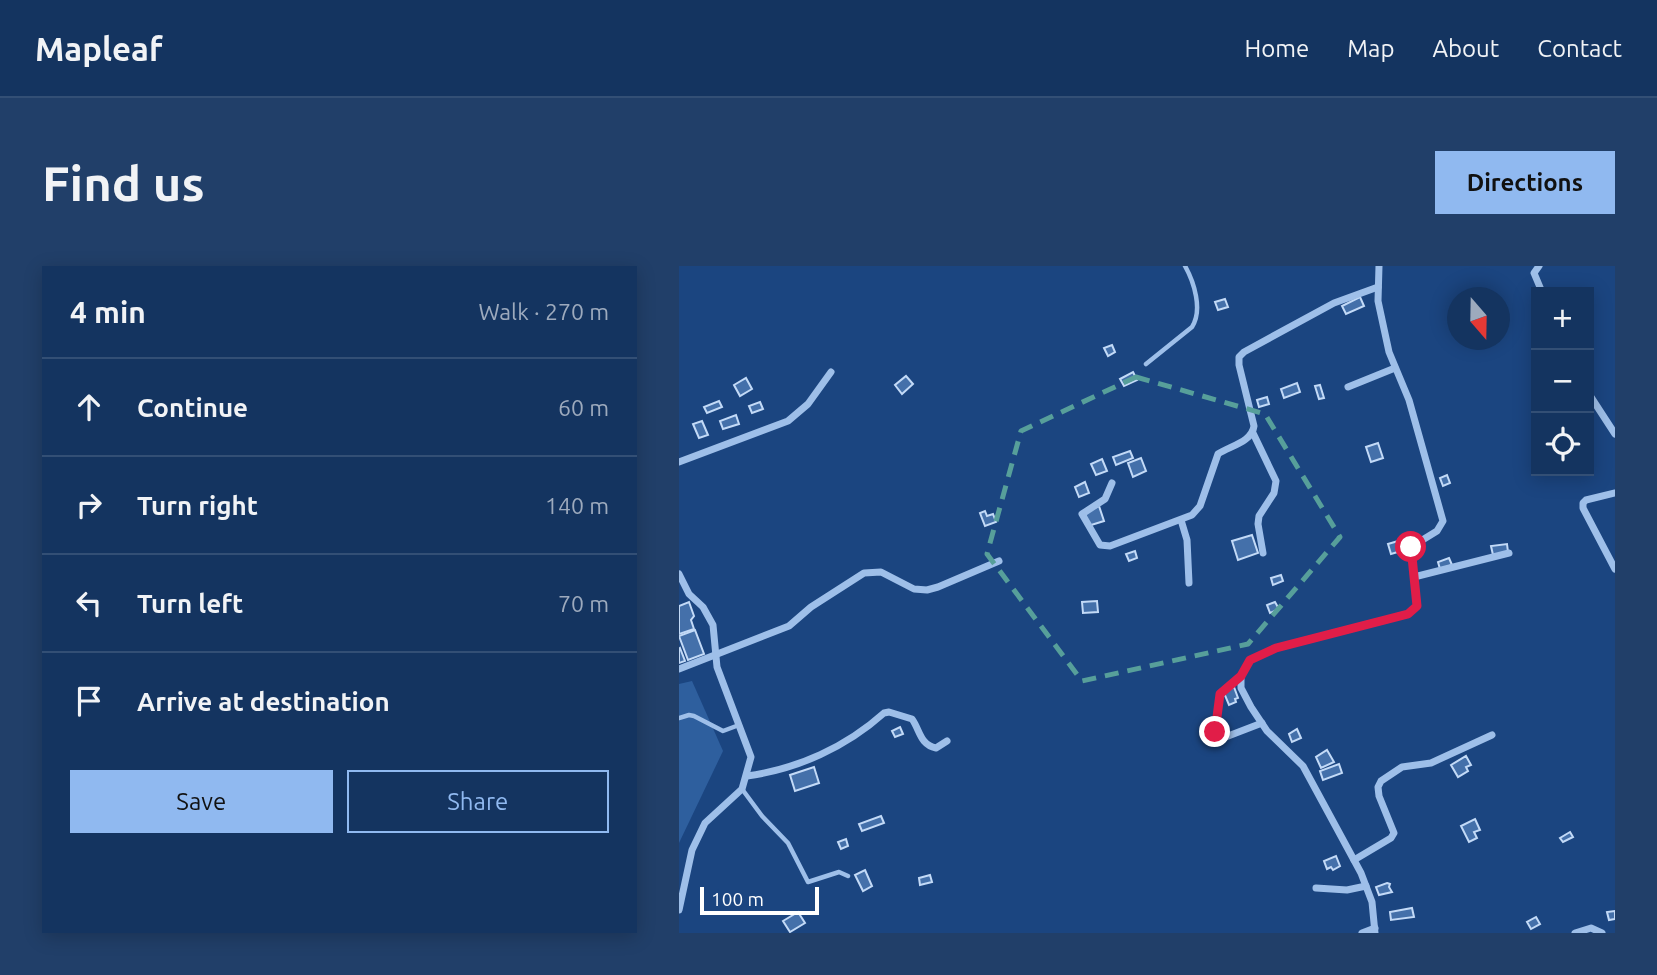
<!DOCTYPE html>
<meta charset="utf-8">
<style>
body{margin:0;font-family:Ubuntu,sans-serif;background:#213f69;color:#f1f3f6}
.controls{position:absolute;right:21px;top:21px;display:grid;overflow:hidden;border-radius:0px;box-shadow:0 4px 18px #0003}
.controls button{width:63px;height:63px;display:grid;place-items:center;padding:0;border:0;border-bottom:2px solid #334f75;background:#143460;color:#f1f3f6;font:35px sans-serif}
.compass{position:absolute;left:768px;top:21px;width:63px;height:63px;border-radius:50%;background:#143460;box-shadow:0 4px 18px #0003;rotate:160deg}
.scale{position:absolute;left:21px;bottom:18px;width:119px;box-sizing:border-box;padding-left:7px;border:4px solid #fff;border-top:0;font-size:19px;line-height:24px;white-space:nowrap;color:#fff;-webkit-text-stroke:5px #1b4580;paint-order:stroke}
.stop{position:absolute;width:21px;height:21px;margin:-16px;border:5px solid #e11d48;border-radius:50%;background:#fff}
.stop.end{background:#e11d48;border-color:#fff;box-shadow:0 2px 7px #0008}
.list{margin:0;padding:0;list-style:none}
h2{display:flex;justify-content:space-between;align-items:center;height:91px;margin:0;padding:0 28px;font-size:30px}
h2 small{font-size:23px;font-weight:400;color:#9daabd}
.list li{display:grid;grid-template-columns:46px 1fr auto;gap:21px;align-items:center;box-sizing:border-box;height:98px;padding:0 28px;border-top:2px solid #334f75}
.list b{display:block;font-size:26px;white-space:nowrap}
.list em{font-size:23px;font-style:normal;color:#9daabd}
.actions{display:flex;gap:14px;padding:21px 28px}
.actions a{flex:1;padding:16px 0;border:2px solid #90b9f0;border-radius:0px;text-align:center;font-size:24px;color:#90b9f0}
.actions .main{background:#90b9f0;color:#111}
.icon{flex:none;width:38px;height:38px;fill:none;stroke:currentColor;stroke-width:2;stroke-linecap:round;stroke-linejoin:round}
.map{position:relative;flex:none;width:936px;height:667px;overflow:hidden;border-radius:0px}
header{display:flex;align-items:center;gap:42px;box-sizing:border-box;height:98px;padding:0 35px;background:#143460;border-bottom:2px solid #334f75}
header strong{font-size:33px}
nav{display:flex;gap:38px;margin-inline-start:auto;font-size:24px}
.intro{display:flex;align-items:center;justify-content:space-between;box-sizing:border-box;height:168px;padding:0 42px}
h1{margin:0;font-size:49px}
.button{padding:18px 32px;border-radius:0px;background:#90b9f0;color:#111;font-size:24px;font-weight:700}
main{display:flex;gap:42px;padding:0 42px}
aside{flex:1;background:#143460;border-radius:0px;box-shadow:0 4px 18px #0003}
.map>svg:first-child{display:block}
.green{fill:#2e5f9e}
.building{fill:#4470aa;stroke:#c3daf7;stroke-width:2}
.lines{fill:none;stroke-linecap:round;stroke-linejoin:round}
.service{stroke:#9ebfe9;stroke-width:4.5}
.minor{stroke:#9ebfe9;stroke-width:7}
.route{stroke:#e11d48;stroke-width:9}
.marked{fill:none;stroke:#579f9a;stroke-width:5;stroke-dasharray:14 9;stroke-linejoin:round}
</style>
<header>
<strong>Mapleaf</strong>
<nav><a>Home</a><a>Map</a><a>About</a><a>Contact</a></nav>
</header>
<div class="intro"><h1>Find us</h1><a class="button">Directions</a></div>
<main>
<aside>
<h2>4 min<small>Walk · 270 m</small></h2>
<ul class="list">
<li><svg class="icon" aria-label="ahead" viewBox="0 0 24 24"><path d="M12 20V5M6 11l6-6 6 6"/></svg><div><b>Continue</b></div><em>60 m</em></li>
<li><svg class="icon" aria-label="right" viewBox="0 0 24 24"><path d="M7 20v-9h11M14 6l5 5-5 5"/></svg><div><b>Turn right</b></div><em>140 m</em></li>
<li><svg class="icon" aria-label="left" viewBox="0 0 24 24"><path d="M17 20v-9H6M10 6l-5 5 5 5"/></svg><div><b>Turn left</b></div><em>70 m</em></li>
<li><svg class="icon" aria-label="arrive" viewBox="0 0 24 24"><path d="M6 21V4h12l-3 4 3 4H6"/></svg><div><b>Arrive at destination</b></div></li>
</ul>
<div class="actions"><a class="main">Save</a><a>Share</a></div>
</aside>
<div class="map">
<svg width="936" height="667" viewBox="0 0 936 667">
<rect width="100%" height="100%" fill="#1b4580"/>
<polygon class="green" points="13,415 44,485 0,577 0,418"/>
<g class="building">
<polygon points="681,31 685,40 667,48 663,40"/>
<polygon points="546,33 549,41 539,44 536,36"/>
<polygon points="433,79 436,86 429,90 425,82"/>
<polygon points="454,106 458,114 445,120 441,113"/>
<polygon points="227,110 234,118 223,128 216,119"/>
<polygon points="67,112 73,123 61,130 55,119"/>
<polygon points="618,117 621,126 605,132 602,123"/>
<polygon points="641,119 645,132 640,133 636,120"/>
<polygon points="588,131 590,138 580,141 578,134"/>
<polygon points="40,135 43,141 28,147 25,141"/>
<polygon points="81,136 84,143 73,147 70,140"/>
<polygon points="57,149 60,158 44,163 41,155"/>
<polygon points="23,155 29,169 20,172 14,158"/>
<polygon points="699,177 704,192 692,196 687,181"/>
<polygon points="451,185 454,192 437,199 434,191"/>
<polygon points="462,192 467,205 454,211 449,197"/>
<polygon points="423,193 428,205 417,209 412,198"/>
<polygon points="768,209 771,217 764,220 761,212"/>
<polygon points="406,216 410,227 400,231 396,221"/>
<polygon points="420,240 425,255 409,260 406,246"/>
<polygon points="306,245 308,250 314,248 317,256 306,260 301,247"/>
<polygon points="573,269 579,287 559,294 553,275"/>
<polygon points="719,275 722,285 712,288 709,278"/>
<polygon points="828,278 829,286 814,289 812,280"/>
<polygon points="456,285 458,292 450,295 447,288"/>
<polygon points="770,292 773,299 761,303 759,296"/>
<polygon points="602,309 604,315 594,319 592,312"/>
<polygon points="418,335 419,346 404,347 403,336"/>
<polygon points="10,336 15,350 12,354 15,363 0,368 0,340"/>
<polygon points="596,336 600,343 591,347 588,339"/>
<polygon points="16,364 25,388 9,394 0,370"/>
<polygon points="1,382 6,395 0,397 0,383"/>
<polygon points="555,421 559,432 556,433 557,436 550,439 545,427"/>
<polygon points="221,461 224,468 216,471 213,465"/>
<polygon points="618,463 622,472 613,476 610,468"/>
<polygon points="648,484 655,496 642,502 637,491"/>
<polygon points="787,490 792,499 787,501 789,505 779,511 772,499"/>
<polygon points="660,498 663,507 644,514 641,505"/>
<polygon points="135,501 140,517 116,525 111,509"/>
<polygon points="202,550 205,557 183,565 180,558"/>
<polygon points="796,553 801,564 795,566 798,572 790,576 782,560"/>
<polygon points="891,566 894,571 884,576 881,572"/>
<polygon points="167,573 169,580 162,583 159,576"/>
<polygon points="657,590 661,600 654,604 652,601 648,603 645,595"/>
<polygon points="186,604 193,620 184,625 176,609"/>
<polygon points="251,609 253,616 241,619 240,612"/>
<polygon points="708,617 711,618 710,621 713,626 700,629 697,621"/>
<polygon points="733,642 735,651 712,654 711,646"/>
<polygon points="936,645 936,653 930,654 928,646"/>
<polygon points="119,646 126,657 111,666 104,655"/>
<polygon points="857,651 861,658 852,663 848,656"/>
</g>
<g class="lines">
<g class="service">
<path d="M467,98L513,61C524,44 515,16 506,0"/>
<polyline points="0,452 10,449 15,450 44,465 60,459"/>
<polyline points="63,523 83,550 109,577 129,616 160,606 169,610"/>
</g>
<g class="minor">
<polyline points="860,0 855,7 863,26"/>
<polyline points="669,121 716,102"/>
<polyline points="910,128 936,168"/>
<polyline points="574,167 597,215 595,227 580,250 579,258 584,287"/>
<polyline points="0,196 109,155 129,138 152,106"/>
<path d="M433,217L426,233L403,248L421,279L431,280L513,249L521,240L539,188C551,180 573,176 575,160L560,99V91L565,86L655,37L699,21"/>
<polyline points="936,227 907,234 904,237 904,242 936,303"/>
<polyline points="502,254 508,274 510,317"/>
<polyline points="0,308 10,328 24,341 34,359 38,401 72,491 63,523 26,557 13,584 0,644"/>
<polyline points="735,311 830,287"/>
<polyline points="0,403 110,360 132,341 185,307 202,306 235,323 248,324 259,321 320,295"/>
<polyline points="562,410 541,428 536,466 538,471 544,472 583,457"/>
<path d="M68,510C119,503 167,481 205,447L210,446L233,453C241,464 241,479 257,482L268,475"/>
<polyline points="675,594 712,572 715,567 700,530 699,521 702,515 723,501 752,497 813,469"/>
<polyline points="637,622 668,624 687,620"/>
<polyline points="683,667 696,662"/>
<polyline points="696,667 693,636 682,607 624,500 588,465 572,441 562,422 562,410 571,394 597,382 729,348 738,340 732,281 758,265 764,255 730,134 710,86 699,35 700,0"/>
<polyline points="896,667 912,662 923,667"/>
</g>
</g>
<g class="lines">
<polyline class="route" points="536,466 541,428 562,410 571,394 597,382 729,348 738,340 732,281"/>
</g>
<path class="marked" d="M457,111L586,148L661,271L569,378L403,415L308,288L342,165Z"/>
</svg>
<div class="controls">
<button>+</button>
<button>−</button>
<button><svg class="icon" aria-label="locate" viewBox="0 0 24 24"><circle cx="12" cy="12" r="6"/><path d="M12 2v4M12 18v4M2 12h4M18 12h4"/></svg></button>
</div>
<svg class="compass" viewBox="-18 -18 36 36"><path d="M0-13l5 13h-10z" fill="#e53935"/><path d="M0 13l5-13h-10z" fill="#9daabd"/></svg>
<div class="scale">100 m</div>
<div class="stop" style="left:732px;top:281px"></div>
<div class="stop end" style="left:536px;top:466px"></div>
</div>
</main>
